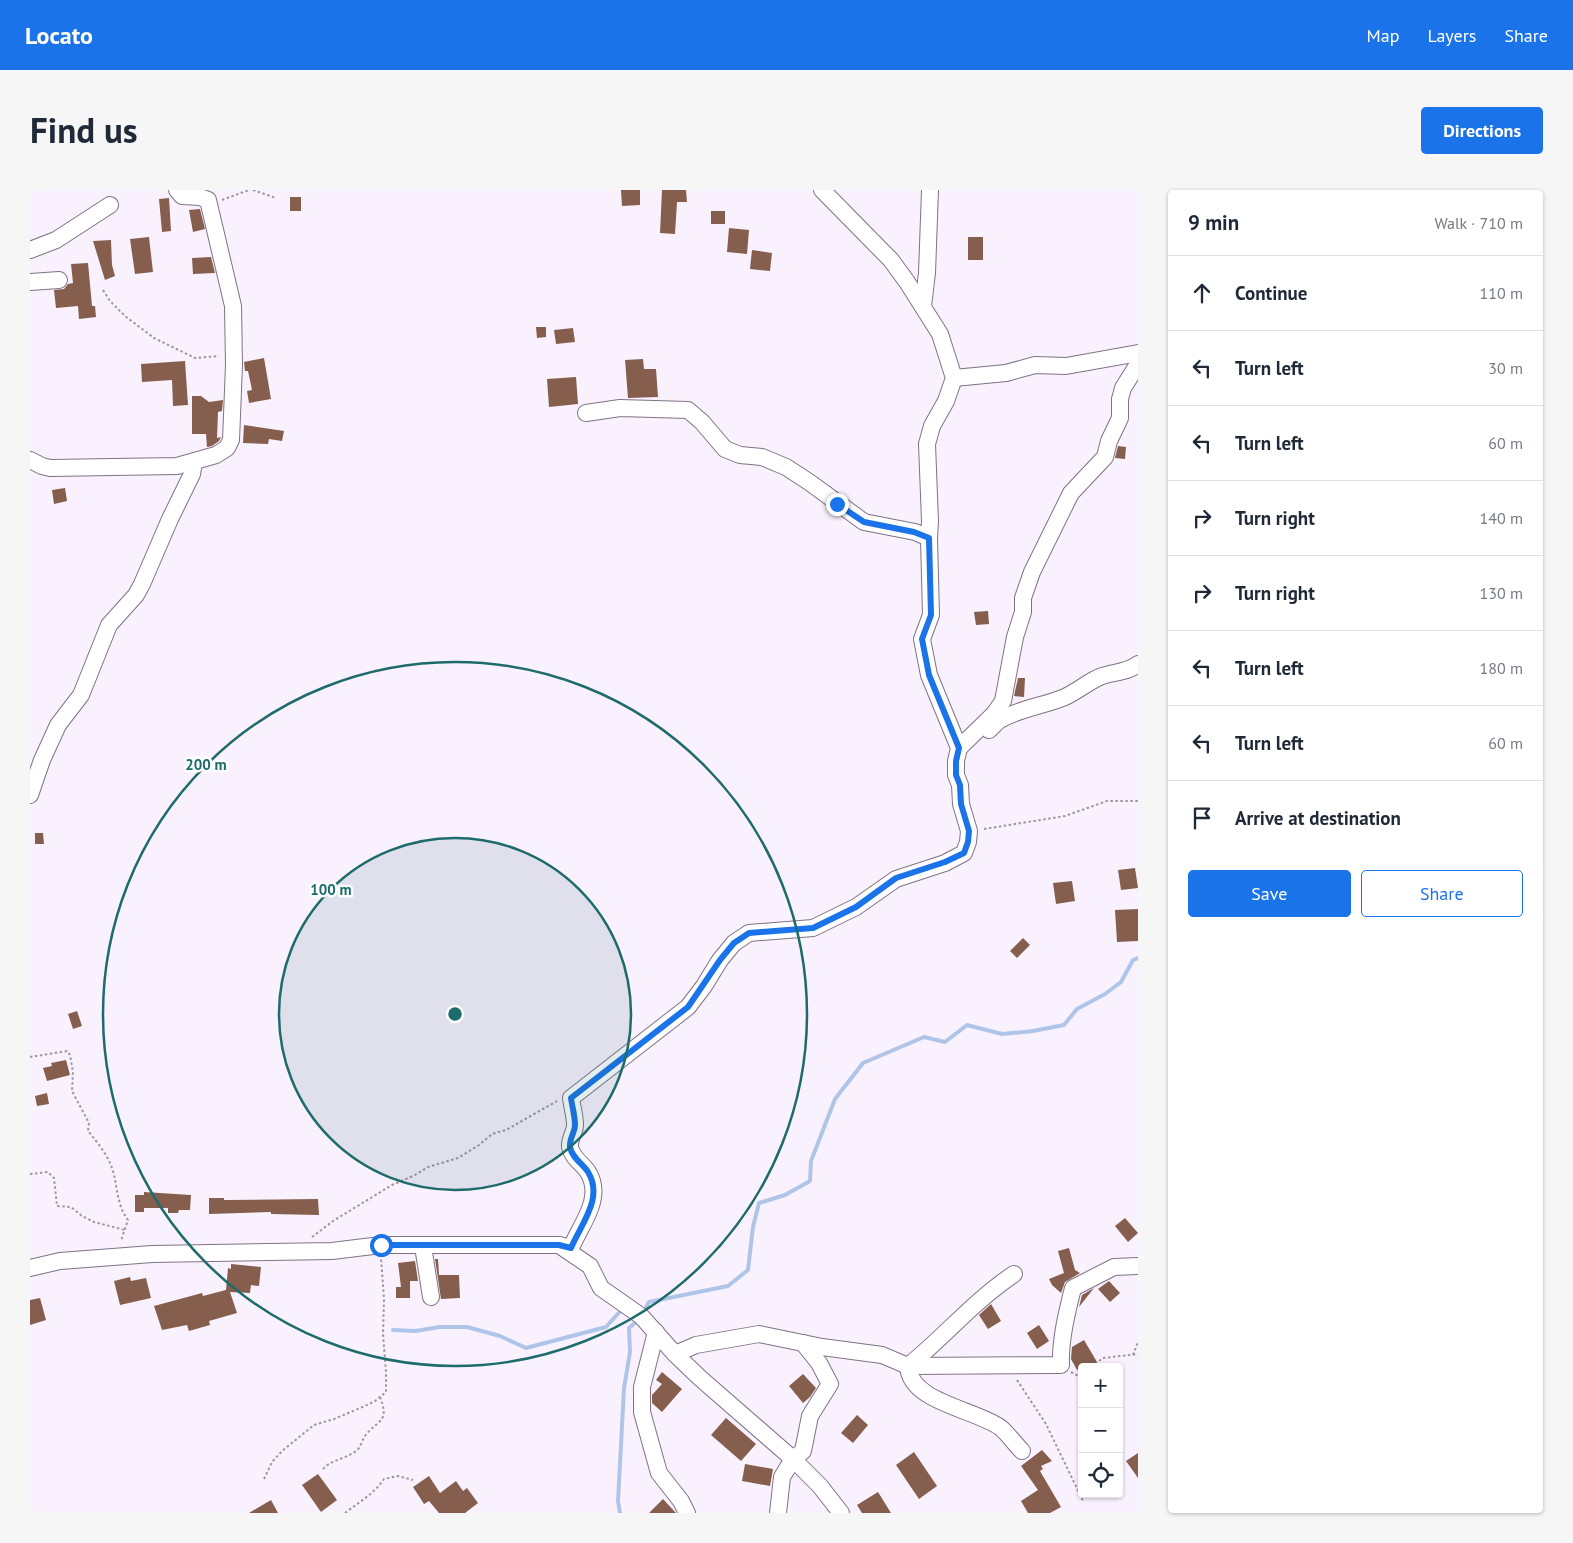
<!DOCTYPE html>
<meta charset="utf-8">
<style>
body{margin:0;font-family:"PT Sans",sans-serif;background:#f6f6f7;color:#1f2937}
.controls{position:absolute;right:15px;bottom:15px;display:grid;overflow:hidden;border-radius:5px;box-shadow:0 1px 4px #0004}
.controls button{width:45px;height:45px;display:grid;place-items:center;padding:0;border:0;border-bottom:1px solid #e0e1e3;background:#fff;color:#1f2937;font:25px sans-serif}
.stop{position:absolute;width:15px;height:15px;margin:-11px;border:4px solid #1a73e8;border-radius:50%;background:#fff}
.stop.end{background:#1a73e8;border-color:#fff;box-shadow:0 1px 5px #0008}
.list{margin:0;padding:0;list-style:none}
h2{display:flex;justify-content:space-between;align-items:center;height:65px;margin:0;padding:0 20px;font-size:21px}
h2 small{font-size:16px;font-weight:400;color:#747a83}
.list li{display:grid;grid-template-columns:32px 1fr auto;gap:15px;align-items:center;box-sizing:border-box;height:75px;padding:0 20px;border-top:1px solid #e0e1e3}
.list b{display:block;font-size:19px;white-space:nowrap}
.list em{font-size:16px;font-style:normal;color:#747a83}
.actions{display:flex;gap:10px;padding:15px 20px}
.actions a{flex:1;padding:11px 0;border:1px solid #1a73e8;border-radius:5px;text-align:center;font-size:18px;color:#1a73e8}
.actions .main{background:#1a73e8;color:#fff}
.icon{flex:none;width:28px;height:28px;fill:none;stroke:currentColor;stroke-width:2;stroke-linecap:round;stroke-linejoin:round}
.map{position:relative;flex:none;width:1108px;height:1323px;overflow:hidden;border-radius:5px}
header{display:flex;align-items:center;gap:30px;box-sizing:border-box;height:70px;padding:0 25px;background:#1a73e8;color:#fff}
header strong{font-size:24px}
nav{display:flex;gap:28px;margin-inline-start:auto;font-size:18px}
.intro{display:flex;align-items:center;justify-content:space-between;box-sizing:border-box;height:120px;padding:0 30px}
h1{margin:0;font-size:35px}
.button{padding:12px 22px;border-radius:5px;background:#1a73e8;color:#fff;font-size:18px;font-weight:700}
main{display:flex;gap:30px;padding:0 30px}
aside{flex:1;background:#fff;border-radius:5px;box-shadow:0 1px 4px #0004}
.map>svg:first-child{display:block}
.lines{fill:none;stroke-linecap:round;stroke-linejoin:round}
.stream{stroke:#aec5e9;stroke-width:4}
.building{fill:#855e4d}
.minor-casing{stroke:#7f7285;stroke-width:18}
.path{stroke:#9d96a0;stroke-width:2;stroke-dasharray:2.5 2.5;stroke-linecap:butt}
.minor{stroke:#fff;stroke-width:16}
.route{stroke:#1a73e8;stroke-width:6}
.ring{fill:none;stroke:#1e6b6c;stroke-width:2.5}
.centre{fill:#1e6b6c;stroke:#fff;stroke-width:2.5}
.ring-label{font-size:15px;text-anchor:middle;font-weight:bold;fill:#1e6b6c;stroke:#fff;stroke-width:5;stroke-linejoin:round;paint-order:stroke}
</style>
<header>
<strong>Locato</strong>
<nav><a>Map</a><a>Layers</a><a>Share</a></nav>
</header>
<div class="intro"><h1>Find us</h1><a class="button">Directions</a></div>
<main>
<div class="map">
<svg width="1108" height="1323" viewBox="0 0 1108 1323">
<rect width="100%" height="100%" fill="#faf1fe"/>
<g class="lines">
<g class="stream">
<polyline points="613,1123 619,1112 698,1096 718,1080 723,1037 729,1013 755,1005 780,991 781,971 805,909 833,873 894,847 915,852 937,835 972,844 1003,841 1034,835 1047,819 1075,804 1091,792 1103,770 1108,768"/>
<polyline points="363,1140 385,1141 410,1137 437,1137 470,1146 496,1158 576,1137 593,1118"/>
<polyline points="590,1323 588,1311 594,1198 600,1162 599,1138 608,1130"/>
</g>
</g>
<g class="building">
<polygon points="591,0 610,0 610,15 592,16"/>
<polygon points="632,0 656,0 657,12 647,12 645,44 630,43"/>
<rect x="260" y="7" width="11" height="14"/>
<polygon points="139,8 141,41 132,42 129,9"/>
<polygon points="170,19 175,39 163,42 159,20"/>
<rect x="681" y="21" width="14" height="13"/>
<polygon points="699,38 719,40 717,64 697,62"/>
<polygon points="119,47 123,82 105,84 100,49"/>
<rect x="938" y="47" width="15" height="23"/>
<polygon points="81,50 82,75 85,86 75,90 63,51"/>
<polygon points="722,60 742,63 740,81 720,79"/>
<polygon points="181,67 185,83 163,84 162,68"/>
<polygon points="58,73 62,116 65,116 66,127 49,129 48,116 26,118 24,100 34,99 38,94 43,93 41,74"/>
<polygon points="506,137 516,137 516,147 507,148"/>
<polygon points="543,138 545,152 526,154 524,140"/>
<polygon points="234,168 241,209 219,213 217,201 222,200 218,181 215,181 214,172"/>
<polygon points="613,169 614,179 626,179 628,207 598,208 595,170"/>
<polygon points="155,171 158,215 143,216 142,190 112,192 111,174"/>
<polygon points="546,187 548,214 519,217 517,189"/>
<polygon points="162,206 171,206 179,212 193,210 192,221 188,222 187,248 191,247 189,251 182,256 177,257 176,244 162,244"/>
<polygon points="214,235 254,241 252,251 239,249 238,254 213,253"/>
<polygon points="1088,256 1096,257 1095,269 1085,268"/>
<polygon points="35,298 37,311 24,314 22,300"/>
<polygon points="958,421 959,434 946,435 944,422"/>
<polygon points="988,488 995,488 994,507 984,506"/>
<polygon points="5,643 13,643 14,654 5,654"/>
<polygon points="1105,678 1108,698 1091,700 1088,680"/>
<polygon points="1042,691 1045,711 1026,714 1023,693"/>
<polygon points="1108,719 1108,751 1087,752 1085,720"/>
<polygon points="993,748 1000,755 987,768 980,761"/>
<polygon points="47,821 52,836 43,839 38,824"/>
<polygon points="36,870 40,885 17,891 13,878 22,876 21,873"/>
<polygon points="17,903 19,914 7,916 5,906"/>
<polygon points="114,1002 161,1005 160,1020 149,1020 148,1023 138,1023 138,1018 114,1018 114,1022 105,1022 105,1005 114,1005"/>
<polygon points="179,1008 194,1008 194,1010 288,1009 289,1025 241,1024 241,1022 179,1024"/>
<polygon points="1095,1028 1108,1043 1098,1052 1085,1036"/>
<polygon points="1039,1058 1045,1080 1050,1083 1035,1092 1031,1103 1022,1095 1019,1089 1034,1083 1028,1061"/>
<polygon points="405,1069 408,1069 409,1085 429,1085 430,1108 411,1109"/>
<polygon points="385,1071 388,1091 380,1091 380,1108 366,1108 366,1097 371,1097 368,1073"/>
<polygon points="201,1074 231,1077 229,1096 221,1095 220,1103 200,1102 207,1123 179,1131 180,1135 159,1141 157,1135 132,1140 124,1116 172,1103 173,1106 196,1100 198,1078 201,1079"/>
<polygon points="100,1087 101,1091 116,1088 121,1108 90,1115 84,1091"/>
<polygon points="1079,1091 1090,1103 1080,1112 1068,1099"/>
<polygon points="1064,1098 1049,1117 1052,1105"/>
<polygon points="10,1108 16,1130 0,1135 0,1110"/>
<polygon points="961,1114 971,1131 958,1139 949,1125"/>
<polygon points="1009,1135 1019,1151 1007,1159 997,1143"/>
<polygon points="1054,1150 1070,1177 1052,1177 1047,1180 1041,1169 1042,1157"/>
<polygon points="632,1182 652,1199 632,1222 622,1213 622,1205 632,1194 626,1190"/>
<polygon points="773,1184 786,1198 780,1207 773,1213 759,1196"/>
<polygon points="827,1225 838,1235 823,1253 811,1243"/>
<polygon points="696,1228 726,1254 711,1271 681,1245"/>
<polygon points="1012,1260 1022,1271 1011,1276 1013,1279 1010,1281 1031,1317 1020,1323 998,1323 991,1311 1008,1300 991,1276"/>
<polygon points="884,1262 907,1296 889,1309 866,1275"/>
<polygon points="1108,1263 1108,1288 1096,1271"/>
<polygon points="715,1274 743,1279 740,1296 712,1291"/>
<polygon points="288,1284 307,1310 291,1322 272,1295"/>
<polygon points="399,1286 410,1303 426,1291 433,1301 437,1298 448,1313 435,1323 409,1323 399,1311 394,1314 383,1297"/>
<polygon points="848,1302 861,1323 832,1323 827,1315"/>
<polygon points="633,1309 646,1323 619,1323"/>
<polygon points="241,1310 248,1323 219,1323"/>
</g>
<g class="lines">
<defs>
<g id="minor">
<polyline points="0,60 26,50 80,15"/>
<polyline points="0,92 29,90"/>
<polyline points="893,116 897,83 900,0"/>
<polyline points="924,188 976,183 1005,175 1036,176 1108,163"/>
<polyline points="556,223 590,218 658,220 672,232 695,259 710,265 732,267 756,277 779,292 834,332 885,342 899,348"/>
<polyline points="0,270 12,276 20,278 147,276 186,265 197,258 201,250 204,175 203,116 178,10 170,7 152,6 147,0"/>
<path d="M959,540C963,537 966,532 970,530C990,518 1014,516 1035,507C1048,501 1059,491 1072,486C1085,482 1098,482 1108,474"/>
<polyline points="929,558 964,524 973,511 985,447 993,422 993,408 1002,382 1041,303 1075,267 1079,251 1090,228 1090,209 1093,198 1108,174"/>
<polyline points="0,605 12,570 28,535 51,505 79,435 106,405 112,394 140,329 162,284 164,272"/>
<polyline points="529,1055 560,1076 571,1098 611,1126 645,1164 670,1188 763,1269 790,1296 811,1323"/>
<polyline points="393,1056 401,1107"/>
<path d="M0,1078L30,1071L122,1064L302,1061L351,1055H529L541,1058C551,1034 574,1008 558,982C553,974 542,968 540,957C539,949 545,942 545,935C545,926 542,916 541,908L658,817L674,796L690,770L704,753L719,743L783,738L826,717L866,689L915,673L934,663L938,652L939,641L931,614L930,595L926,585V571L929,558L899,485L892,449L901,425L899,348L900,331L897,254L902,236L916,211L924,188L910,144L877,92L861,70L792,0"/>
<path d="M984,1084C945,1110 914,1147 878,1176C880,1213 946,1219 971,1238C978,1244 985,1254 992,1261"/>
<polyline points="626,1142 612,1197 612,1222 629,1283 651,1311 657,1323"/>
<path d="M645,1164L666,1155L729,1144L792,1157L852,1165L878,1176L1031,1175C1030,1150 1037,1122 1043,1098L1084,1077L1108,1076"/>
<polyline points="748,1323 752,1287 763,1269 773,1261 780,1226 800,1194 789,1173 773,1153"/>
</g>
</defs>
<use href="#minor" class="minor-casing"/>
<g class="path">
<polyline points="223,0 246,8"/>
<polyline points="192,10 219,0"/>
<polyline points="73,100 80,111 95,126 124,148 165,168 189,166"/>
<polyline points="954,639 1035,626 1077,611 1108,611"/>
<path d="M0,867L37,861L40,865L43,882L42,901L59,933L58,941C67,952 77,964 82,978C88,996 86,1014 98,1030L91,1051"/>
<polyline points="0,984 18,982 24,988 27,1016 41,1017 52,1026 64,1032 95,1040"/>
<polyline points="282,1047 303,1031 362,995 385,985 398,977 428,968 449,955 462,944 476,940 527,911"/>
<polyline points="1103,1165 1108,1152"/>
<polyline points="1061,1177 1073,1168 1108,1164"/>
<polyline points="1041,1182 1052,1188"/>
<polyline points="987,1190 1016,1234 1053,1311"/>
<path d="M293,1279C302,1269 317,1269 327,1260C331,1257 332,1250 335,1246C348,1229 360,1233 350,1207"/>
<polyline points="234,1289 242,1272 252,1261 284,1235 304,1229 335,1216 345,1211 356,1202 356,1182 353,1144 354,1109 351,1068"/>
<path d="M315,1323C329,1312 344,1304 354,1289L368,1286L383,1290"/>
</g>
<use href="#minor" class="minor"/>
</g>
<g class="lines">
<path class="route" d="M351,1055H529L541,1058C551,1034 574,1008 558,982C553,974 542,968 540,957C539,949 545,942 545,935C545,926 542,916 541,908L658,817L690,770L704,753L719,743L783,738L826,717L866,688L915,672L934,663L938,652L939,641L931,614L930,595L926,585V571L929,558L899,485L892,449L901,425L899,348L884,342L834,332L807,314"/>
</g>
<circle cx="425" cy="824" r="176" fill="#1e6b6c" fill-opacity=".12"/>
<g class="ring">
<circle cx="425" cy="824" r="176"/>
<circle cx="425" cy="824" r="352"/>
</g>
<circle cx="425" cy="824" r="8" class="centre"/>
<g class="ring-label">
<text x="176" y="580">200 m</text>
<text x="301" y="705">100 m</text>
</g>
</svg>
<div class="controls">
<button>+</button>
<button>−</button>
<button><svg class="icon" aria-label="locate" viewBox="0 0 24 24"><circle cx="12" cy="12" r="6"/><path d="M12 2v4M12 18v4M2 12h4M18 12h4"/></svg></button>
</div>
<div class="stop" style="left:351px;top:1055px"></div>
<div class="stop end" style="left:807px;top:314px"></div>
</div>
<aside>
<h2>9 min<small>Walk · 710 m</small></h2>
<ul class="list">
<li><svg class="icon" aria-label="ahead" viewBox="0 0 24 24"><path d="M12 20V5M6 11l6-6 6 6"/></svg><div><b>Continue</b></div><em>110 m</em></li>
<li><svg class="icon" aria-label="left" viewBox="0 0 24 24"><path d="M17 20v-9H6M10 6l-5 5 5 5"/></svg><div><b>Turn left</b></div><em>30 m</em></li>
<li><svg class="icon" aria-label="left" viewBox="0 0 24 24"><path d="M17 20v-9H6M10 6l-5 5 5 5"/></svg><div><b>Turn left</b></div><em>60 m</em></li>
<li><svg class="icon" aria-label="right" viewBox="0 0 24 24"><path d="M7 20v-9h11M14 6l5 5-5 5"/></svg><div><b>Turn right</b></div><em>140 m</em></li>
<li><svg class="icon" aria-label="right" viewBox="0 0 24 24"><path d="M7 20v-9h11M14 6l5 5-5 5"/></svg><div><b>Turn right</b></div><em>130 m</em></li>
<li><svg class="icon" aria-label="left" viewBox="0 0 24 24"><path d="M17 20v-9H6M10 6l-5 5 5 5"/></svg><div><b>Turn left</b></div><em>180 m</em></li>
<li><svg class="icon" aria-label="left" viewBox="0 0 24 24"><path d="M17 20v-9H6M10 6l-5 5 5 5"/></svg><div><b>Turn left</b></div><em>60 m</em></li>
<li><svg class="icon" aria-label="arrive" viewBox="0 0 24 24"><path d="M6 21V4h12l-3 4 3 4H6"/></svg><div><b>Arrive at destination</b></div></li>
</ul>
<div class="actions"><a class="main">Save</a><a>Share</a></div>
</aside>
</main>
